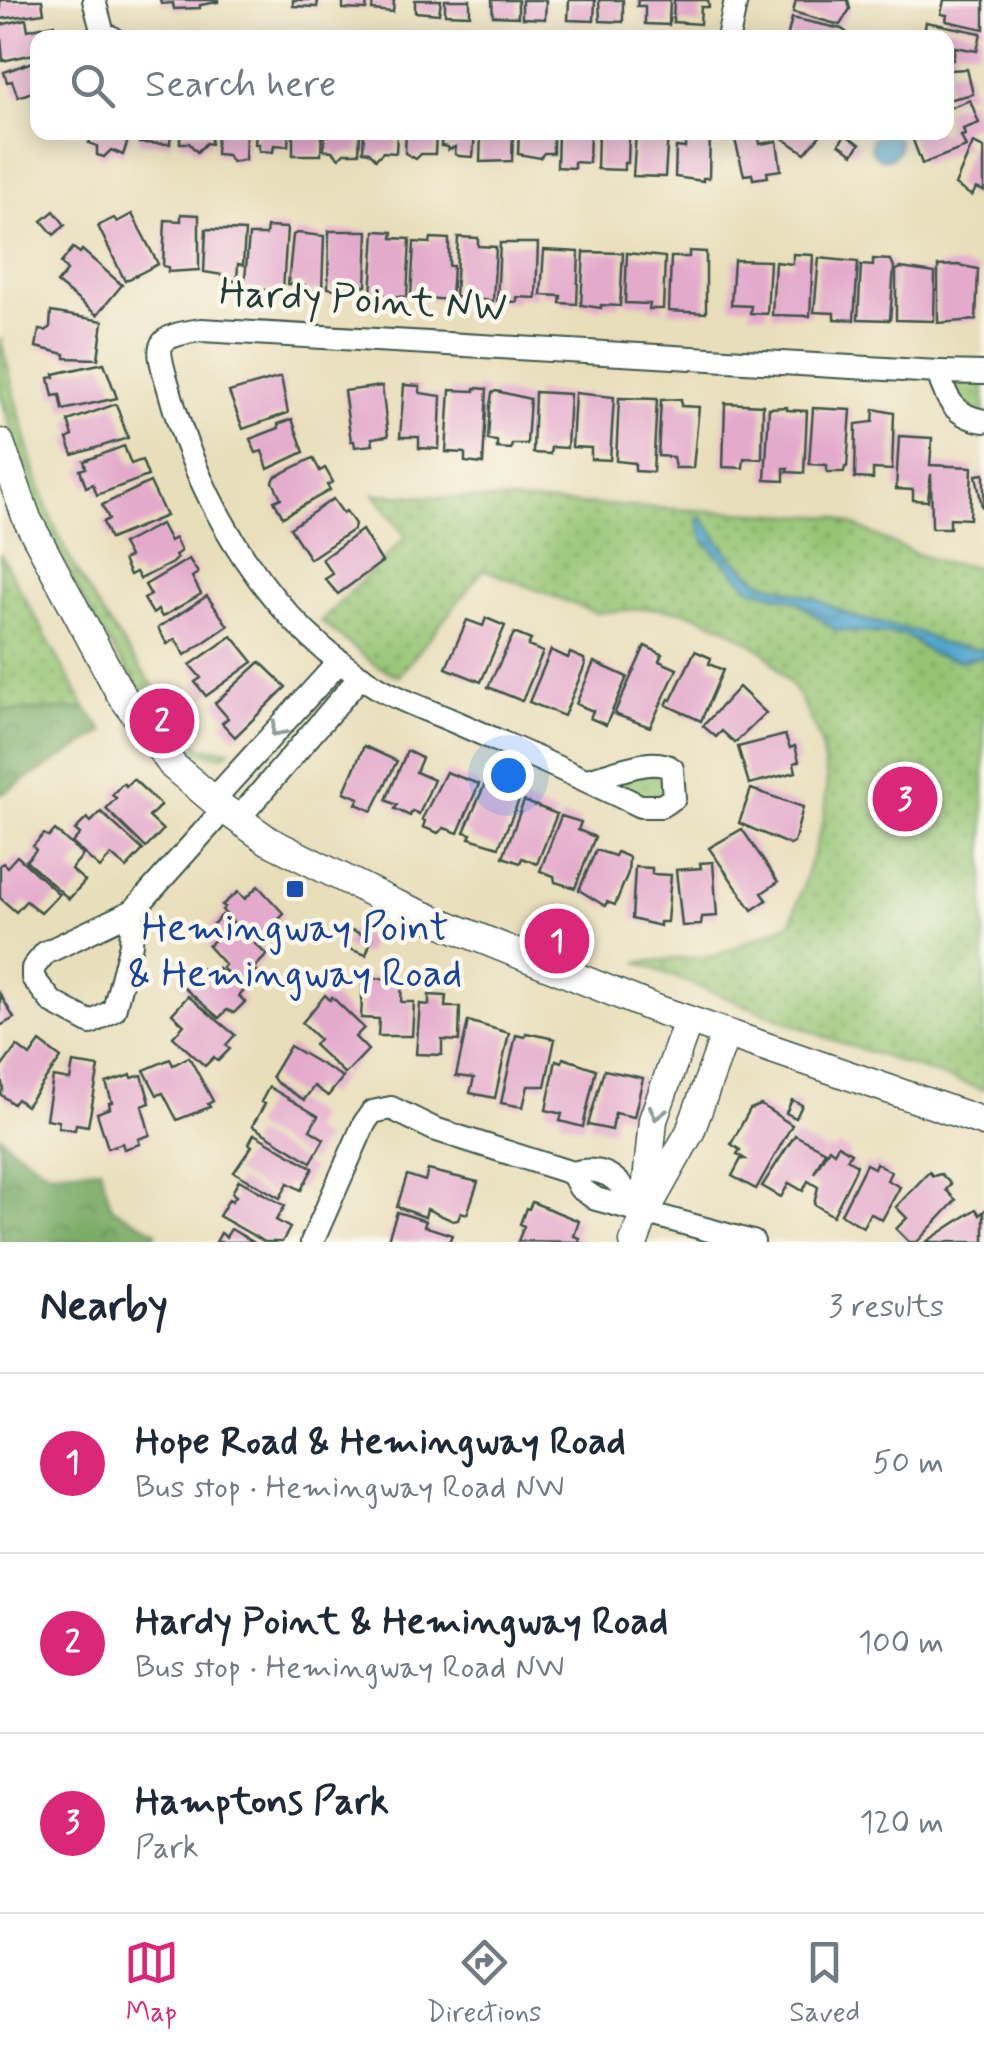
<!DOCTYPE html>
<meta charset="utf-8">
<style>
body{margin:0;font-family:Mynerve,sans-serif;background:#f2f2f3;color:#1f2937}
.you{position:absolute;left:508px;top:775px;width:35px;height:35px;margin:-25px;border:8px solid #fff;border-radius:50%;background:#1a73e8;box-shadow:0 0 0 15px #1a73e833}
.badge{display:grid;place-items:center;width:65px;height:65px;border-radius:50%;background:#db2777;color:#fff;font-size:32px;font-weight:700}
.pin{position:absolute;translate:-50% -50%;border:5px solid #fff;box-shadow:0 2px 10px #0006}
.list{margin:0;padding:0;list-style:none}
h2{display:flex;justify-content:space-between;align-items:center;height:130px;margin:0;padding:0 40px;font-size:42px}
h2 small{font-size:32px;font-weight:400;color:#747a83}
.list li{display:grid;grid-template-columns:65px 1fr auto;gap:30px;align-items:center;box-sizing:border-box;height:180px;padding:0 40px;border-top:2px solid #e0e1e3}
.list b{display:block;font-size:38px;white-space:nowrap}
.list p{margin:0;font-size:32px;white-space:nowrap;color:#747a83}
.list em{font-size:32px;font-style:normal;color:#747a83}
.icon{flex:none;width:55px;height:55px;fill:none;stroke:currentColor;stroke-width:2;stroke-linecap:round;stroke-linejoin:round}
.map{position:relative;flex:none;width:984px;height:1242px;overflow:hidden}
.search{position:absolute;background:#fff;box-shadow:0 5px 25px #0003;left:30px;right:30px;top:30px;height:110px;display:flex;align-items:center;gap:25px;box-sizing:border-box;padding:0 35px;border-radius:20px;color:#747a83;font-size:38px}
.sheet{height:670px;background:#fff}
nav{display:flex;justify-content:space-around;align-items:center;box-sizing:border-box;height:140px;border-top:2px solid #e0e1e3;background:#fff;font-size:28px;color:#747a83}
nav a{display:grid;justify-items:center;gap:5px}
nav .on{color:#db2777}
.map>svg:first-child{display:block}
.green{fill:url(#green-dots);stroke:#5a8054;stroke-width:2.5}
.forest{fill:url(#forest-crowns);stroke:#4c744c;stroke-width:2.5}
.water{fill:url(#water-waves);stroke:#387180;stroke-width:2.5}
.building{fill:#e4aacc}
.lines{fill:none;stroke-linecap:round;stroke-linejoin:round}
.minor-casing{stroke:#3d5548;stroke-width:26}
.tertiary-casing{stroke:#3d5548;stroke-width:31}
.minor{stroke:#fff;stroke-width:22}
.tertiary{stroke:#fff;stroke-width:28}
.oneway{stroke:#8f9e9a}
.transit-dot{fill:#1a4fb4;stroke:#fbf7ec;stroke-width:4}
.labels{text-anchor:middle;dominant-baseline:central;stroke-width:9;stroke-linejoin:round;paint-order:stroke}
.street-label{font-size:40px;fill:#1f3d34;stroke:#fbf7ec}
.transit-label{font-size:40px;fill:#164399;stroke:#fbf7ec}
</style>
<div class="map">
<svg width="984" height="1242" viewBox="0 0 984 1242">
<defs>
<pattern id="green-dots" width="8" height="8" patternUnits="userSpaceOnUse" patternTransform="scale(2.5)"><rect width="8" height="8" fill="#95c473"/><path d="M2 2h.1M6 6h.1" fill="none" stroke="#79a05f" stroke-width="1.8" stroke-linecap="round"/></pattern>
<pattern id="forest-crowns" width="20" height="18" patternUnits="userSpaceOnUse" patternTransform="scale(2.5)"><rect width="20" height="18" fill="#78aa65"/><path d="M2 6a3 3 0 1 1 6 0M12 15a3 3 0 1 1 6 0" fill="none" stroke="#628c54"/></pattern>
<pattern id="water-waves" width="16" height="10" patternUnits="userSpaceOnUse" patternTransform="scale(2.5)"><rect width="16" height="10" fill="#50a5cc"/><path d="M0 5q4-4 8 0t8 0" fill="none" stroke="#4288a6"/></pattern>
</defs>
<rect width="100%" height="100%" fill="#fbf7ec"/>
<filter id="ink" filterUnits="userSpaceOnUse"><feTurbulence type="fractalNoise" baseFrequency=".01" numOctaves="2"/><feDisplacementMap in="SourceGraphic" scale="20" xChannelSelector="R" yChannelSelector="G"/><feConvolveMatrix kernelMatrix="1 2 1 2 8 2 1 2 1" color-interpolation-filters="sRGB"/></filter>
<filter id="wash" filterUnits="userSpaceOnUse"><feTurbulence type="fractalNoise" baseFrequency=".0048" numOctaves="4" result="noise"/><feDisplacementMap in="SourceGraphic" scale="40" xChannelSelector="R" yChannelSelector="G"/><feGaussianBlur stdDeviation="2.25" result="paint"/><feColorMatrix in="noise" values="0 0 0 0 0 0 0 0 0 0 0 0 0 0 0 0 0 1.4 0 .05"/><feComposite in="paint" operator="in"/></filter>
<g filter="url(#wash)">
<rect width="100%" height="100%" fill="#e8deba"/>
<g class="green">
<path d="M0,338C16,394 27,454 47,508C82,598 142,671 200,747L230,750L223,756L194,751L155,711L97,626L37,510L0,393Z"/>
<polygon points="984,378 984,416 962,406 947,379"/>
<polygon points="374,494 836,517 914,553 942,562 984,568 984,650 942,644 918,632 856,618 818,600 758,580 731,557 701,517 698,522 750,588 797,601 835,630 905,635 932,654 960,661 984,657 984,1090 830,1039 637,962 716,956 791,923 824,819 827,780 820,740 799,696 766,653 725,627 684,611 650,608 596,613 484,569 399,676 375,665 321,621 406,537"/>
<polygon points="0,553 86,709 0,711"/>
<polygon points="672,769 661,806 603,781"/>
</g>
<g class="forest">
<polygon points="86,709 104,732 0,795 0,711"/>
<polygon points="0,1135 10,1146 49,1172 100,1168 112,1208 157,1232 151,1242 0,1242"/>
</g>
<g class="water">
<circle cx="885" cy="145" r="14"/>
<polygon points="701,516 731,557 758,580 818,600 856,618 918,632 942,644 984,650 984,657 960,661 932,654 905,635 835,630 797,601 750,588 704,541 698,522"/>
</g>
<g id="blocks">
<g class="building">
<polygon points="0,0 42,0 44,13 0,19"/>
<polygon points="160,0 218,0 218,2 200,5 200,8 174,9 173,3 161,4"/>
<polygon points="293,0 318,0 317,7 293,6"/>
<polygon points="343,0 367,0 366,10 343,9"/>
<polygon points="373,0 394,0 393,12 372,10"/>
<polygon points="415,0 441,0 439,14 415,12"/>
<polygon points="445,0 470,0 470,15 445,14"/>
<polygon points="492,0 518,0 518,17 493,16"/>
<polygon points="522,0 546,0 545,19 522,18"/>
<polygon points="569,0 595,0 594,21 568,20"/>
<polygon points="599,0 623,0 623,22 600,21"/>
<polygon points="638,0 670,0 669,25 645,24 645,6 637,6"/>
<polygon points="674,0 708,0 709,7 701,7 700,24 673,22"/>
<polygon points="796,0 848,0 850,9 840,25 793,12"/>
<polygon points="944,0 984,0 984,29 946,21 947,15 941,14"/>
<polygon points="792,18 842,29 847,33 846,38 787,38"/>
<polygon points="26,19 28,30 54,24 57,38 38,38 38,53 3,61 0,25"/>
<polygon points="926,22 981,33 977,51 955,47 953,60 946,59 946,38 923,38"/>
<polygon points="38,60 38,90 18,97 12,81 7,82 4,72"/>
<polygon points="948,63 950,70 967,69 973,94 947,100"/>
<polygon points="970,100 979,123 963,129 965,135 961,136 966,147 922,164 910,132 946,132 946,109"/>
<polygon points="93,132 131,132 123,155 111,150 104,157 97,155 97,146 89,143"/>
<polygon points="139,132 171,132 170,144 139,143"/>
<polygon points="180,132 211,132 211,144 206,143 197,152 189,143 180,143"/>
<polygon points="217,132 246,132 245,160 232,162 227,155 216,154"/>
<polygon points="256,132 289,132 288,146 274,145 273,152 259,151 259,144 255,144"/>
<polygon points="293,132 322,132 321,155 293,155"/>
<polygon points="325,132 360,132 359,153 344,153 339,158 332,151 324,150"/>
<polygon points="364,132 397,132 396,153 383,152 376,159 369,152 363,151"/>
<polygon points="406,132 436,132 435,154 421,154 416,159 405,153"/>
<polygon points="442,132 475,132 473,157 459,156 455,154 455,147 448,150 448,147 441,146"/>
<polygon points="481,132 513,132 512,161 480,162"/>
<polygon points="519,132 553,132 553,153 544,153 540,158 518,154"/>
<polygon points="558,132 590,132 589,163 574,162 574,168 557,167"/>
<polygon points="598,132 629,132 628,163 624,163 624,170 597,169"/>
<polygon points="636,132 668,132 665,177 633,176"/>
<polygon points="686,132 710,132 709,178 703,178 703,181 675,177 676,147 685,148"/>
<polygon points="733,132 758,132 760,144 777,141 781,170 767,172 768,177 753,179 752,174 744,175"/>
<polygon points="779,132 823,132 805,153 778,135"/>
<polygon points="845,135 860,144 853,154 839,144"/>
<polygon points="973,143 984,148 984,191 976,188 972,196 955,185"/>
<polygon points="54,211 65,225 54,235 42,221"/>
<polygon points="132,214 158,264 125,281 98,226 114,218 117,222"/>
<polygon points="181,214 199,215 199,270 168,272 168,267 163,266 165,220 181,221"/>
<polygon points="267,227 287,228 283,290 244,290 249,235 266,235"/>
<polygon points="206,229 245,231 243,265 238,264 237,281 223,280 223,275 204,272"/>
<polygon points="329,231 368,231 366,286 348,285 347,291 328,288"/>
<polygon points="375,231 393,232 392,238 410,239 407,297 371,295"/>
<polygon points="297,233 324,236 322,291 305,291 305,285 288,284 293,235"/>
<polygon points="458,237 478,238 478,246 496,247 493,301 455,297"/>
<polygon points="431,238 449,239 449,266 453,266 451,300 411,297 414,242 430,243"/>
<polygon points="500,243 538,243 536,298 517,297 517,302 497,301"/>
<polygon points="73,248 80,253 82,250 122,285 97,315 57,283 67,271 61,263"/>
<polygon points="544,250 579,252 577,304 560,303 561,296 541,295"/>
<polygon points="689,251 706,252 706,313 669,311 671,257 689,257"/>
<polygon points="584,252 623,253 620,306 601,305 601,308 581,305"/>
<polygon points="627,253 665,257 663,309 649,309 650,304 625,303"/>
<polygon points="793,254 813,255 810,316 772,315 775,262 793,264"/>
<polygon points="819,258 858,262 854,320 834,319 834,313 814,312"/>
<polygon points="873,259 891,260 894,267 890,320 858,319 861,265 873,266"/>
<polygon points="734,260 770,261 767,314 750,313 751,306 731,305"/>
<polygon points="958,265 978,269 976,320 938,323 938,266"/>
<polygon points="901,268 935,273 934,321 896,320 896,270"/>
<polygon points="51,312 103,321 98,359 65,358 65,354 36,347 39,330 46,331 50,327"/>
<polygon points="104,363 117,398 63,410 60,395 53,396 49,378 55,377 54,374"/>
<polygon points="281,377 288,413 243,429 229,392"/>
<polygon points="404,385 420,386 420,393 441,396 439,449 419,448 419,437 400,437"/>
<polygon points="382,386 388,436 372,438 373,445 355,447 354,441 351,441 344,391"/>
<polygon points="475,388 487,389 483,464 465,462 465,453 446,452 450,390 475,391"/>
<polygon points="496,391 530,399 527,444 512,444 511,449 497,448 497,441 488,440 490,406 492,393"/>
<polygon points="535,392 570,394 567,448 551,447 550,454 533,453"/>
<polygon points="575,393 614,397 610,460 591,459 591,448 572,447"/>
<polygon points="619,398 657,399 653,472 635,471 635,463 616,461"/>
<polygon points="681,399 681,406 699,407 693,468 675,468 673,457 658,456 661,400"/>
<polygon points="725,403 763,405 762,459 744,458 743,468 723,467"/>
<polygon points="116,404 128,438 73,455 67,439 73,436 68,421"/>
<polygon points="787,407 787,410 807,411 804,473 787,472 788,468 784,468 784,481 765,480 769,408"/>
<polygon points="813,408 851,410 847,467 845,467 844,472 827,472 827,465 809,464"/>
<polygon points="874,409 894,413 892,470 873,469 873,479 855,478 856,424 873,422"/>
<polygon points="292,419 304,452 268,469 262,451 256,453 250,439 279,428 278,424"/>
<polygon points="899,436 932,438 930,465 972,467 970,519 950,518 950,528 932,528 931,474 928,501 913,500 913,490 896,489"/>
<polygon points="124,446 131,464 142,460 148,476 97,495 93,484 86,487 80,470 86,468 84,461"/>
<polygon points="313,458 320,471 325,468 333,482 327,485 330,490 283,517 274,501 281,498 273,482 275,477"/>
<polygon points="984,474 984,507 982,507 976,475"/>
<polygon points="150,482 166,516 110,539 103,522 109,519 102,505"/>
<polygon points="333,499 343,513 346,511 355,524 354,529 310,559 290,528"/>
<polygon points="161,524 170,541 175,538 181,551 175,555 177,558 172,563 140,579 136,572 130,575 123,560 129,557 122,544"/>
<polygon points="362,530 382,562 338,594 325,579 333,574 322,559"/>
<polygon points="189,559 198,573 192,577 201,594 162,617 158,610 153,614 144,599 151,595 145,585"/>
<polygon points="207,596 228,626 185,655 175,639 167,644 158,628"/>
<polygon points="486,618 505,626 481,682 446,668 467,620 483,626"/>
<polygon points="514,633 531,640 528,646 543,652 522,701 488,687"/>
<polygon points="232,636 253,662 206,696 195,682 201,678 190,665"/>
<polygon points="645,646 662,654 659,661 677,669 650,727 614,714"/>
<polygon points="551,650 568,658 570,653 584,659 585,665 564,716 529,702"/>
<polygon points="695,651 711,658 709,664 723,670 701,721 666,705 669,699 671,700"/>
<polygon points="260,662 286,687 235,737 222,723 228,718 215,703"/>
<polygon points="594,662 627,677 606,725 590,718 593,711 576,704"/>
<polygon points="739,687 766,713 735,743 722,731 716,737 703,726"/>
<polygon points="785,735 790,748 795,746 799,761 794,763 796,772 749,784 738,747"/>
<polygon points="364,746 397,761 372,811 356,804 359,798 344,792"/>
<polygon points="407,751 422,758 416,772 434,780 419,814 412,811 410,816 395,809 397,805 386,800"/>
<polygon points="446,772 479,784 458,833 444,828 438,833 423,827 425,821 422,819"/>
<polygon points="133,779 161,805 149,817 163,830 146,848 106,809 116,798 112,795 123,783 126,786"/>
<polygon points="485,784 519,800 499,847 469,838 471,834 464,832"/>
<polygon points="751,789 803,807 794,843 790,845 739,823"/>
<polygon points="524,801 557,814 537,864 522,858 520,863 503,857"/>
<polygon points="101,812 143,850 126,868 111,855 100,868 72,843 80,834 75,830 87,818 91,822"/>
<polygon points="561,816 581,822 578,830 595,837 575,888 555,882 554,876 540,871"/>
<polygon points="742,829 778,882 762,893 767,900 752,910 709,848"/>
<polygon points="55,830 83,855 71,869 85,881 69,899 26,861 36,850 33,846 44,834 49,837"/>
<polygon points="596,850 615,856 617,852 629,857 628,873 615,905 607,902 605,906 579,890"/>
<polygon points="17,856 59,894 41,913 26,901 16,912 0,898 0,865 3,863 7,867"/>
<polygon points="713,862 717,916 702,917 701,925 682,926 676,870 701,868 700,863"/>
<polygon points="635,867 652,868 652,874 671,875 667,922 660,922 660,926 632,919"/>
<polygon points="258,886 284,914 277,921 281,925 270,937 266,933 255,944 267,955 254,968 257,971 244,984 241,981 239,984 222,968 225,965 208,946 219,936 210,927 222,915 233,926 235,924 222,910 225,907 222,905 238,892 245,899"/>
<polygon points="351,930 372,938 366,955 344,947"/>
<polygon points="191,965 195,969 198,966 211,978 218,968 243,992 239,996 245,1002 234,1013 227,1010 219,1018 176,981"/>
<polygon points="363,978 402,979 401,1002 414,1002 412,1036 378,1036 379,1019 361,1018"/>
<polygon points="0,994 14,1018 0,1026"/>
<polygon points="325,995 330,1000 332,997 364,1028 355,1037 368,1050 345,1074 314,1045 319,1039 302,1023"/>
<polygon points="429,995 446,996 445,1007 460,1007 459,1041 442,1040 442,1055 416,1054 420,1004 429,1005"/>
<polygon points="188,996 235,1035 226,1045 230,1049 218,1061 214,1057 205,1066 173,1037 184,1025 172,1014"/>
<polygon points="468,1021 509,1033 495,1098 470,1093 474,1078 456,1076"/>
<polygon points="526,1033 555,1039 545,1086 528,1086 523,1107 501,1103 516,1035 525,1037"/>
<polygon points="40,1042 61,1058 26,1106 17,1099 13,1104 0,1094 3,1089 0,1069 17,1046 30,1056"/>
<polygon points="290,1046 343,1077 328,1096 314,1086 304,1100 276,1082 272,1076"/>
<polygon points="189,1057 213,1101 208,1104 210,1107 177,1120 163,1093 157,1095 144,1070 170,1059 173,1065"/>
<polygon points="563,1058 596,1069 583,1127 560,1121 562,1114 546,1110 556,1060 562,1062"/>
<polygon points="73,1063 99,1067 88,1126 76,1124 75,1130 58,1127 59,1121 46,1119 53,1077 70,1080"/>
<polygon points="604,1070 643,1078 634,1117 615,1113 612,1130 588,1125"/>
<polygon points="131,1075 132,1078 142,1075 150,1103 142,1106 150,1135 138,1139 140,1144 124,1149 122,1143 108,1148 97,1113 110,1108 109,1103 112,1102 106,1083"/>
<polygon points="269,1087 318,1116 310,1130 324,1139 311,1162 252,1126 265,1104 261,1102"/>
<polygon points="792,1100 802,1105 796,1118 786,1113"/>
<polygon points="761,1105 792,1125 756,1189 732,1176 741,1159 745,1159 737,1154 740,1150 731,1144 750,1109"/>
<polygon points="254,1134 313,1168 301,1190 288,1183 280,1198 234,1172 252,1146 249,1144"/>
<polygon points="795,1135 825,1151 814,1173 829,1148 834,1152 838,1145 851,1153 847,1159 857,1165 855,1171 833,1216 814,1204 818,1187 808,1181 803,1191 789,1183 781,1197 762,1186"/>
<polygon points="876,1163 891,1172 887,1180 900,1187 882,1220 870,1213 863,1227 841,1214 866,1164 874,1168"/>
<polygon points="428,1170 478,1182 467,1214 461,1212 458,1220 453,1221 427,1209 425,1217 397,1207 407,1175 425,1181"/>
<polygon points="929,1172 933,1176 941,1174 951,1184 946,1190 956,1200 917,1242 909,1242 896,1229 907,1218 896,1207"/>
<polygon points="239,1180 285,1206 276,1220 290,1228 282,1242 265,1242 219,1216 229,1199 232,1201 236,1196 232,1193"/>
<polygon points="532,1202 579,1221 574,1236 580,1238 579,1242 518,1241 524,1226 520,1224 526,1208 529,1209"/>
<polygon points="976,1209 980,1215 984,1211 984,1242 926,1242"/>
<polygon points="397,1212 426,1221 424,1226 452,1235 449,1242 387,1242"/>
<polygon points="231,1229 253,1242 216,1242 221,1233 226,1237"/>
</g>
</g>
</g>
<g filter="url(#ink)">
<use href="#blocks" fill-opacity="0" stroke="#3d5548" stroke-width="2.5"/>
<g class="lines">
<defs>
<g id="minor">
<polyline points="94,0 103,34 113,38"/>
<polyline points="728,38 736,0"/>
<polyline points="938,372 984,373"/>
<path d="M585,780C609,776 653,754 672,769L674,798L661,806H640C581,777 521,751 460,724C433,712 403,702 377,687C271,625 200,506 169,389C156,345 151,337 201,330L938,372C946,399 954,416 984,421"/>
<polyline points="213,800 340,661"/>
<polyline points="238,819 361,676"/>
<polyline points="133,911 131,944 114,1010 91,1023 52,1002 33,978 33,968 45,953 133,911 224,809"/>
<polyline points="572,1173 580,1188 596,1199 753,1242"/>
<path d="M312,1242L364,1124L372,1112L391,1108L434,1129L572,1173C611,1162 622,1187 644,1214"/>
</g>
<g id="tertiary">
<polyline points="0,443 27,519 120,693 173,766 224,809 269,841 395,904 653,1008 984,1122"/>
<polyline points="645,1203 653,1120 688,1021"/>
<polyline points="634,1242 644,1214 690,1132 725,1035"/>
</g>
</defs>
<use href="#minor" class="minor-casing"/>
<use href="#tertiary" class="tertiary-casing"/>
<use href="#minor" class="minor"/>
<use href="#tertiary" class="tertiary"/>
</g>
<defs><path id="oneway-chevron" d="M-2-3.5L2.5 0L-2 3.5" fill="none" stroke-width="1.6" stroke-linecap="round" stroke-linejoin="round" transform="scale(2.5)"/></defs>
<g class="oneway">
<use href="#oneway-chevron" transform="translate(277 730) rotate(132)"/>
<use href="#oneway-chevron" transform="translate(657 1113) rotate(105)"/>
</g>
</g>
<rect class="transit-dot" x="285" y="879" width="20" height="20" rx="5"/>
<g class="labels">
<g class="street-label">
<text transform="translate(363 301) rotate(3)">Hardy Point NW</text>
</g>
<g class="transit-label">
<text x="295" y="929">Hemingway Point<tspan x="295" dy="46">&amp; Hemingway Road</tspan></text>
</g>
</g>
</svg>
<div class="you"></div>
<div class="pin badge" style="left:557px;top:941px">1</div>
<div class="pin badge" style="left:162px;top:721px">2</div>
<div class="pin badge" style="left:905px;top:799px">3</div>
<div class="search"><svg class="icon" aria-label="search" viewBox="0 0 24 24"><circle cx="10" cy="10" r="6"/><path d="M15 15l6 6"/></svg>Search here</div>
</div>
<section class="sheet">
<h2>Nearby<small>3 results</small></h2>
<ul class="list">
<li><span class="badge">1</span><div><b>Hope Road &amp; Hemingway Road</b><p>Bus stop · Hemingway Road NW</p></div><em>50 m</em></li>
<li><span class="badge">2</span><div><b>Hardy Point &amp; Hemingway Road</b><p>Bus stop · Hemingway Road NW</p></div><em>100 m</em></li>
<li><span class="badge">3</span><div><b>Hamptons Park</b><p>Park</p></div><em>120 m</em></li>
</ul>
</section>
<nav>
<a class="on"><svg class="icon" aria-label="map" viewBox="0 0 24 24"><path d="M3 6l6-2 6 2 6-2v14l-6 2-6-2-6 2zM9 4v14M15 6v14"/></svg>Map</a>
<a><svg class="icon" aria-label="directions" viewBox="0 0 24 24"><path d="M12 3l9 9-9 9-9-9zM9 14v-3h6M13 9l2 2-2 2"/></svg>Directions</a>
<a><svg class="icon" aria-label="saved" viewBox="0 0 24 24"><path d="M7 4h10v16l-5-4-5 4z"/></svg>Saved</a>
</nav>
